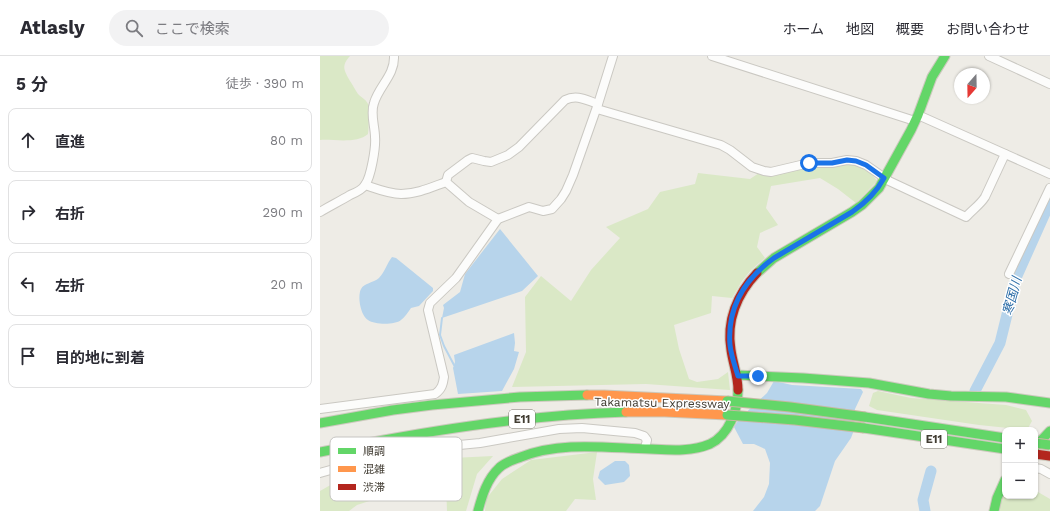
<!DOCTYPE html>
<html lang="ja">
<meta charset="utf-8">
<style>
body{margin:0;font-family:"Work Sans","Noto Sans JP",sans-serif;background:#f2f2f3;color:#2b2b33}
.controls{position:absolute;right:12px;bottom:12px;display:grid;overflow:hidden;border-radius:8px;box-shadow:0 1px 3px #0004}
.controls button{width:36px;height:36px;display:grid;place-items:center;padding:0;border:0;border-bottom:1px solid #e1e1e2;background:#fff;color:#2b2b33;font:20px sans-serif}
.compass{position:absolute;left:634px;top:12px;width:36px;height:36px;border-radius:50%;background:#fff;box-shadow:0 1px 3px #0004;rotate:200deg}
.stop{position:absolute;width:12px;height:12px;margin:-9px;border:3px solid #1a73e8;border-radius:50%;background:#fff}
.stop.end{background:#1a73e8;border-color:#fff;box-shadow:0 1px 4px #0008}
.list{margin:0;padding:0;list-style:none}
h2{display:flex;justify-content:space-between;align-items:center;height:52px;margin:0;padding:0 16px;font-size:17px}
h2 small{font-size:13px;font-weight:400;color:#7c7c81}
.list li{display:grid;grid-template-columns:26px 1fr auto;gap:12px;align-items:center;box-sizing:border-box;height:64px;margin:0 8px 8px;padding:0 8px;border:1px solid #e1e1e2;border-radius:8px}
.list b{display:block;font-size:15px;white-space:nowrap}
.list em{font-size:13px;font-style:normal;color:#7c7c81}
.icon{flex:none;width:22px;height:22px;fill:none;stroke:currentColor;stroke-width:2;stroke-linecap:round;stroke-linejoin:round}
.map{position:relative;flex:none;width:730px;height:455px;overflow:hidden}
header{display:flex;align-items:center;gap:24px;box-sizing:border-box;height:56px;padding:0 20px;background:#fff;border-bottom:1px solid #e1e1e2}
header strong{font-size:19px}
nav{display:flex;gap:22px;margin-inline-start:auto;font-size:14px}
.search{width:280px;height:36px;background:#f2f2f3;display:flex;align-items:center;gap:10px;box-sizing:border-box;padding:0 14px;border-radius:22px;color:#7c7c81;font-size:15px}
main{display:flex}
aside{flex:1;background:#fff}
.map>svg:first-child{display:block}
.green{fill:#dae8c6}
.water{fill:#b7d4eb}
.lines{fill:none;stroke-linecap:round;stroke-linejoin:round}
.stream{stroke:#b7d4eb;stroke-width:2}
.river{stroke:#b7d4eb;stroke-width:11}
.street-casing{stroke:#cac8c2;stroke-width:10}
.fast-casing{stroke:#ccc9bd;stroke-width:11}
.slow-casing{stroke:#ccc9bd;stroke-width:11}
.jam-casing{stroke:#ccc9bd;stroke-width:11}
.street{stroke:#fcfcfb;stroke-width:8}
.fast{stroke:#63d668;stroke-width:9}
.slow{stroke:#ff974d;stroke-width:9}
.jam{stroke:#b3261e;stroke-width:9}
.fast-bridge-casing{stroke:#c5b9a2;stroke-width:11;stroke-linecap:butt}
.fast-bridge{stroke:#63d668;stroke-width:9}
.route{stroke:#1a73e8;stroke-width:5}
.labels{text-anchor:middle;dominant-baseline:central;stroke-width:3;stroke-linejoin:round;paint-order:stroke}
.shield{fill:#fff;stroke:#7b7770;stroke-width:1}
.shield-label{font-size:11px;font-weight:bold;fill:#423d33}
.street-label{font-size:12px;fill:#423d33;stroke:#fff}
.water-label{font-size:13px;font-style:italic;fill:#3171aa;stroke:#fff}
.key{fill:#fff;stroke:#c6c5c2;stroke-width:1}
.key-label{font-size:11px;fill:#423d33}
</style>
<header>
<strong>Atlasly</strong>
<div class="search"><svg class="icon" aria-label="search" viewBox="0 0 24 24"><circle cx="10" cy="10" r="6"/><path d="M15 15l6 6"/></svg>ここで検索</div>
<nav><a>ホーム</a><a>地図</a><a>概要</a><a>お問い合わせ</a></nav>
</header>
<main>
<aside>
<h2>5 分<small>徒歩 · 390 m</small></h2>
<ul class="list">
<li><svg class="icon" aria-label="ahead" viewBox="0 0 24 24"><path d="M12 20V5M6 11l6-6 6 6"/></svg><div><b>直進</b></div><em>80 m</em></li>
<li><svg class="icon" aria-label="right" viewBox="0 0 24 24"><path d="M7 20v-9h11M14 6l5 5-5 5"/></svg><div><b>右折</b></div><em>290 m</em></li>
<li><svg class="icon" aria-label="left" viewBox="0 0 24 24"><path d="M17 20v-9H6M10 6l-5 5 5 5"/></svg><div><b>左折</b></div><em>20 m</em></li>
<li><svg class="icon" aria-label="arrive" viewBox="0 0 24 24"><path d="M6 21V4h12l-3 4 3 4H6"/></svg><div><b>目的地に到着</b></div></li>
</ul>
</aside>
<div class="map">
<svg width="730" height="455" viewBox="0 0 730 455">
<rect width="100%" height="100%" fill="#eeece6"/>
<g class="green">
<path d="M0,0H30C21,10 24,14 30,25C33,29 35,34 38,38C42,42 47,44 49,50C49,52 49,75 48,78C37,88 14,83 0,84Z"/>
<polygon points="529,106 548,113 557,125 536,147 518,133 500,122 451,130 446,152 458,169 440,177 437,191 445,202 431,214 422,225 412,242 392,240 391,257 354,269 359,293 369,323 377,326 398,323 408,316 410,334 326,328 192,331 206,296 205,241 221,220 251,245 271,214 300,182 286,171 328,153 340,136 375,128 378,117 430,123 439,117 489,110"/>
<polygon points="558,335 591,342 686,349 706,354 712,365 707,374 659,369 557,354 549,350 553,337"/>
<polygon points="277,396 273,423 276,444 255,443 246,455 165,455 166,443 182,423 211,404"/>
<polygon points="101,399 112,403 173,400 157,418 146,455 127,455 126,425 111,427 103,437 74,437 37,449 29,455 0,455 0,435 21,423 52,421 72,407"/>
<polygon points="715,431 718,436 730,443 730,455 678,455 681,442 688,440 715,440"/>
</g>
<g class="water">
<polygon points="180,173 218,220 202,235 122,262 124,252 123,249 140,236 145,218"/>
<path d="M72,201L76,202L113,232V235L99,250L91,252C88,256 85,261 81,264C75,269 55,269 48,264C41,260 37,241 41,233C44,227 53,227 59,222C65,216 67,207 72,201Z"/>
<polygon points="194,277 195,287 194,295 199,296 194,313 182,335 138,338 133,312 135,306 134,299"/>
<polygon points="454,325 472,329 541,333 543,336 535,353 534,374 531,382 515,405 500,450 495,455 433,455 444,441 449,428 450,407 445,393 434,388 423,388 414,371 419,363 447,337"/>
<polygon points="295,405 305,405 309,409 310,420 304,426 285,429 278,422 280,415"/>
</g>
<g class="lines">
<polyline class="stream" points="122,262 120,279 124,290 134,309"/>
<g class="river">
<polyline points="655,335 680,287 696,222 730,146"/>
<polyline points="605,455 603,444 611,415"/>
</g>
<defs>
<g id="street">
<polyline points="392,0 595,65"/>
<polyline points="669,0 730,28"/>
<path d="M277,53L401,89L410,94L432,111L444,115L451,116L489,107H512L527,104L536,105L546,109L569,125L646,161C652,154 660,149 665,141L685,98"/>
<polyline points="598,59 730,118"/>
<path d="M126,126L128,119L148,104L152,102L164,105L171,106L188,99L199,91L245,44C257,38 266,44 278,48"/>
<path d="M45,129C57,133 69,138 81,138C97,138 112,131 126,126L149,146L178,163"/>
<path d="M0,156C10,150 20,145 30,139C35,137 42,134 45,129C51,121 56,91 55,81C55,70 50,58 54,47C59,30 75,19 74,0"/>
<polyline points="689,218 730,132"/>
<path d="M0,353L115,338C122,333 123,328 124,321L108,254L110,247L136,222L178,163L209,151L223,155L232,153L241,143L246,135L253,119L278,48L293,0"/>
<polyline points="715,412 721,413 730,418"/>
<polyline points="0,417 46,404 98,393 160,387 239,373 262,372 315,377 324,380 327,384 325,392"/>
</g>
<g id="fast">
<polyline points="437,217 454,202 532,156 542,149 559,132 591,74 598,59 612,21 625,0"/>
<polyline points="417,319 483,322 549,327 609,338 631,340 686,341 730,347"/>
<polyline points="545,361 685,382"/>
<polyline points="0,367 73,354 112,349 200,341 267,339"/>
<polyline points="544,372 685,393"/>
<polyline points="715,391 730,375"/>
<path d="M0,396C101,376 203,359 306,356"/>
<path d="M158,455C162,440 167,423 179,412C185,406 193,404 201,401C241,385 287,392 330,393C350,394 371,396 390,388C409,379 418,354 418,334"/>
<polyline points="674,455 677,442 685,424"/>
</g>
<g id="slow">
<polyline points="267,339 284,339 407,345"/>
<polyline points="306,356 345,356 407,359"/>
</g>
<g id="jam">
<path d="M418,334C418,320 413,308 411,294C406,265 417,238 437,217"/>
<polyline points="715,398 730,400"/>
</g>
</defs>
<use href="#street" class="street-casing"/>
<use href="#fast" class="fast-casing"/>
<use href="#slow" class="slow-casing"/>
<use href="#jam" class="jam-casing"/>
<use href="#street" class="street"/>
<use href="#fast" class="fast"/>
<use href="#slow" class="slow"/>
<use href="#jam" class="jam"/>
<defs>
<g id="fast-bridge">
<polyline points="407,345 470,351 545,361"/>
<polyline points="407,359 475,364 544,372"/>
<polyline points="715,387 730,389"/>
</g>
</defs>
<use href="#fast-bridge" class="fast-bridge-casing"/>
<use href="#fast-bridge" class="fast-bridge"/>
</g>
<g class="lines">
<path class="route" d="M438,320H418C415,310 411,299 410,289C407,252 425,223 454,202L532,156C545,147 556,137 564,122L546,109L536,105L527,104L512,107H489"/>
</g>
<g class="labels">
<g class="shield">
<rect x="189" y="354" width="26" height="18" rx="3"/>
<rect x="601" y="374" width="26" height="18" rx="3"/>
</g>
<g class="shield-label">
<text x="202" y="363">E11</text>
<text x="614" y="383">E11</text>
</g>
<g class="street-label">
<text transform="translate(342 347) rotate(1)">Takamatsu Expressway</text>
</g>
<g class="water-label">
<text transform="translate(692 240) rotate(-75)">寒国川</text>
</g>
</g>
<rect x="10" y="381" width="132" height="64" rx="6" class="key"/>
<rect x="18" y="392" width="18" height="6" fill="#63d668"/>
<rect x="18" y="410" width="18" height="6" fill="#ff974d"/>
<rect x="18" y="428" width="18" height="6" fill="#b3261e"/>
<g class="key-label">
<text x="43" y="399">順調</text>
<text x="43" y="417">混雑</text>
<text x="43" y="435">渋滞</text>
</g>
</svg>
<div class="controls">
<button>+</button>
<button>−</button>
</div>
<svg class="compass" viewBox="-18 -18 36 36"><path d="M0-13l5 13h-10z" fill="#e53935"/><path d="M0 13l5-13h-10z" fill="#7c7c81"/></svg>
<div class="stop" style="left:489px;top:107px"></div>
<div class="stop end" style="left:438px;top:320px"></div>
</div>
</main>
